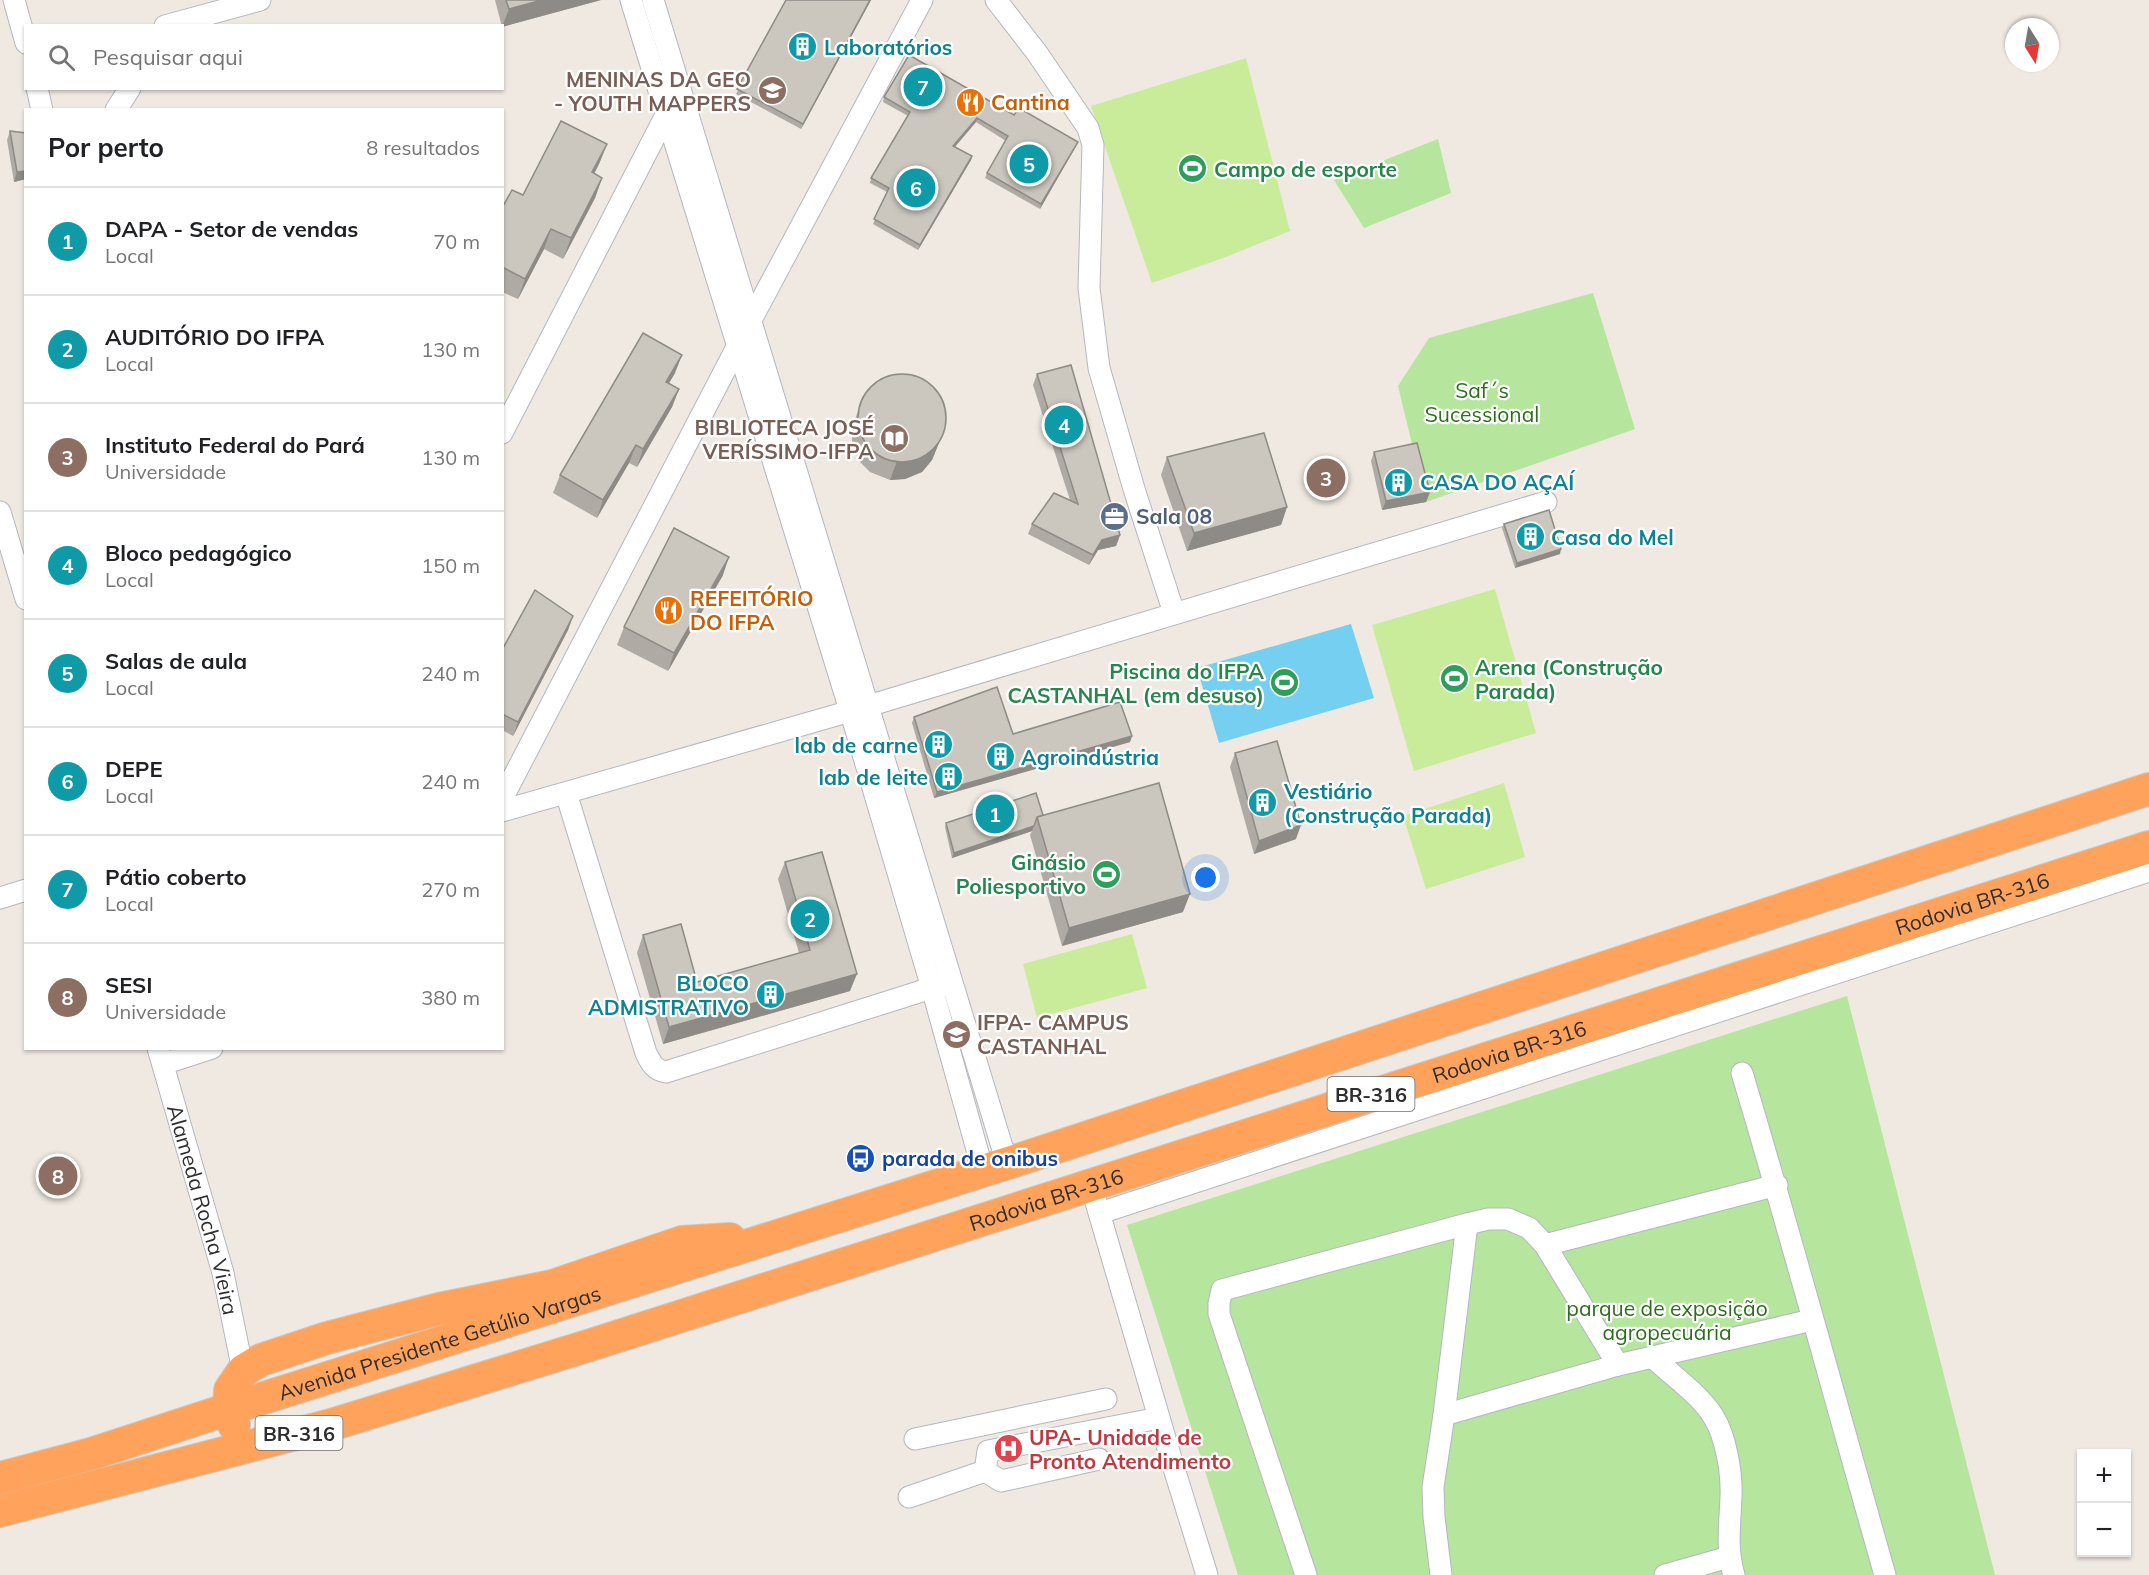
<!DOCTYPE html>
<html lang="pt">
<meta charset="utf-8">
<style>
body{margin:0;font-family:Mulish,sans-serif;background:#f6f6f6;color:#202124}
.controls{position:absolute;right:18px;bottom:18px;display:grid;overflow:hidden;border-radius:0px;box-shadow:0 2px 4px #0004}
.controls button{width:54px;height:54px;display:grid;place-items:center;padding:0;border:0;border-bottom:2px solid #e0e0e0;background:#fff;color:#202124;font:30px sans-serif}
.compass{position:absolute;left:2005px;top:18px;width:54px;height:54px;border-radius:50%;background:#fff;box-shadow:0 2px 4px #0004;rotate:169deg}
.you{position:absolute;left:1206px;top:878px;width:21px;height:21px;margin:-15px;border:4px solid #fff;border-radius:50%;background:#1a73e8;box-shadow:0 0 0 9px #1a73e833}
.badge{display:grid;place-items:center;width:39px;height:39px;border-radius:50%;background:#d93025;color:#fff;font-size:20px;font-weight:700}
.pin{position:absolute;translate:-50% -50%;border:3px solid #fff;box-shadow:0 2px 6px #0006}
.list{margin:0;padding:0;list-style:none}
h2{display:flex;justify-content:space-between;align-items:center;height:78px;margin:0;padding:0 24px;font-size:26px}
h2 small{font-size:20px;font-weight:400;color:#757577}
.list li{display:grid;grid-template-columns:39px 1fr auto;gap:18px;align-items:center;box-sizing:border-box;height:108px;padding:0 24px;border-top:2px solid #e0e0e0}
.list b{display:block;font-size:22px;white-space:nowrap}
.list p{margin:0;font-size:20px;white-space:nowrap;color:#757577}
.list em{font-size:20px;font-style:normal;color:#757577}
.icon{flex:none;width:33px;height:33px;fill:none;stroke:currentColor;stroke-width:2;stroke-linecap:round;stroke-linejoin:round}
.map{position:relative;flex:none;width:2149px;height:1575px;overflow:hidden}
.search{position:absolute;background:#fff;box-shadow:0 2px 4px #0004;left:24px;top:24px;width:480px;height:66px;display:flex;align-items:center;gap:15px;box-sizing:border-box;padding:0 21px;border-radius:0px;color:#757577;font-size:22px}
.panel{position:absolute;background:#fff;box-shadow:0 2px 4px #0004;left:24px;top:108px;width:480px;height:942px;border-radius:0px}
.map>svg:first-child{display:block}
.green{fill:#b6e59e}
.pitch{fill:#c9ec9a}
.water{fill:#75cff0}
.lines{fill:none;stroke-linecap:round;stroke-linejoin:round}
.minor-casing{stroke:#b4b7c1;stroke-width:23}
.highway-casing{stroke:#c9c9c9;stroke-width:34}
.minor{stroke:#fff;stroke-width:21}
.highway{stroke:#ffa35c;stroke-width:32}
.wall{fill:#afaba4}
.shaded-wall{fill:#8e8b86}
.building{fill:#cbc7bf;stroke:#8e8b86;stroke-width:1.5}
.labels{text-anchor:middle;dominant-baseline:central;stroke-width:4.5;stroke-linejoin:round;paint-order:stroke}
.shield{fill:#fff;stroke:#6d6d6d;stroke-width:1.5}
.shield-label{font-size:20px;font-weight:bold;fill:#2e2e2e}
.culture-label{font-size:21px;font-weight:bold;fill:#0d838f;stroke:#fff;text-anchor:start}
.education-label{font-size:21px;font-weight:bold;fill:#785e54;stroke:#fff;text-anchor:end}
.food-label{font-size:21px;font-weight:bold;fill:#c56008;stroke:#fff;text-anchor:start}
.leisure-label{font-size:21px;font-weight:bold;fill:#27864d;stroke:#fff;text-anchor:start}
.park-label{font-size:21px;fill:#2c6e1b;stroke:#fff}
.service-label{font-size:21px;font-weight:bold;fill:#4e5e75;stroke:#fff;text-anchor:start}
.street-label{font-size:21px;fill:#2e2e2e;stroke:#fff}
.transit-label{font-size:21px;font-weight:bold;fill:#164399;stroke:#fff;text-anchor:start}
.health-label{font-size:21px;font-weight:bold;fill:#be3a42;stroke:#fff;text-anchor:start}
</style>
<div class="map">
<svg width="2149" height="1575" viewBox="0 0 2149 1575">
<rect width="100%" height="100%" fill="#efe9e1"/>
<g class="green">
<polygon points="1438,139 1451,193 1364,228 1334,180"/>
<polygon points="1593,293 1635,429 1426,502 1398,386 1429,338"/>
<polygon points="1847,996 1995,1575 1238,1575 1127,1225"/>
</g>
<g class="pitch">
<polygon points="1246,58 1290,231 1226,257 1152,283 1091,106"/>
<polygon points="1495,589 1536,733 1414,771 1372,625"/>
<polygon points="1504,783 1525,857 1426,889 1403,816"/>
<polygon points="1132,934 1147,988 1037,1018 1023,964"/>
</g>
<polygon class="water" points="1351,624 1374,698 1219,743 1197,668"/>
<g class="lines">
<defs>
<g id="minor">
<polyline points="14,0 26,43"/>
<polyline points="631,0 850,710 932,988 983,1171"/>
<polyline points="653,0 1007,1163"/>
<polyline points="996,0 1037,53 1088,128 1093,145 1089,288 1099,368 1134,489 1174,613"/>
<polyline points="165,26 260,0"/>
<polyline points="37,88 42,110"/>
<polyline points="116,110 130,88"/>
<polyline points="502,433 668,111"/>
<polyline points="0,512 26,599"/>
<path d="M566,793L646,1053C651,1063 654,1070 666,1072L944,984"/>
<polyline points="502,799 751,320 922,0"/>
<polyline points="502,811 868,706 1546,502"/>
<polyline points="0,898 26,890"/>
<path id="s1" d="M158,1048L223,1273L243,1371"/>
<polyline points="163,1064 212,1048"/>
<path d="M1742,1073C1792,1239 1837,1407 1885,1575"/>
<polyline points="1095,1199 1172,1462 1207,1575"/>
<polyline points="1100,1213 2149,871"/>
<polyline points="1545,1245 1777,1185"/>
<path d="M1653,1358C1670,1373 1701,1396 1713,1416C1726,1436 1732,1473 1731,1497C1730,1525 1726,1548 1734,1575"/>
<polyline points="1444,1415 1467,1224"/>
<polyline points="915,1439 1106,1399"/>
<polyline points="1099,1459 1001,1481 985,1471 988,1451 1159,1418"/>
<polyline points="909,1497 985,1471"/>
<polyline points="1306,1575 1219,1314 1219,1303 1222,1290 1467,1224 1488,1219 1508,1219 1529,1228 1545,1245 1618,1365 1812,1320"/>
<polyline points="1441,1575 1434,1517 1433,1487 1444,1415 1618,1365"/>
<polyline points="1665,1575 1729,1557"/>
</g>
<g id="highway">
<polyline points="234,1425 229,1409 230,1390 243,1371 261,1360 327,1338 439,1309 552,1286 682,1242 730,1239"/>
<path id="s2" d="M0,1478L91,1454L229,1409L1018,1160L2149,789"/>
<path id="s3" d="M0,1511L331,1425L594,1344L2149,847"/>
</g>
</defs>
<use href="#minor" class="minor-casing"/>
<use href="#highway" class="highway-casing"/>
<use href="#minor" class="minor"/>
<use href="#highway" class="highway"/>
</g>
<g class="wall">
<polygon points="495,0 601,0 502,27"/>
<polygon points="786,0 871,0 801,129 736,94"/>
<polygon points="884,97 1014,115 1076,146 1040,209 985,178 987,173 1006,141 976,122 955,147 972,156 971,160 918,250 873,224 887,192 870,183 871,178 908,116 883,102"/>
<polygon points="10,131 26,179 14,182 7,140"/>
<polygon points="607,144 599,164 594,174 602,178 595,198 563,259 544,249 518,299 502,292 502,208"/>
<polygon points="675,373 669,383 679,389 672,407 637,467 629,463 597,518 553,493 560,475"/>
<polygon points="1037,374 1120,535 1116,546 1098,550 1089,565 1028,534 1032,524 1070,500 1033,385"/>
<polygon points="864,396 945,428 932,460 922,472 905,479 890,480 870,472 859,461 852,442 852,427"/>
<polygon points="1374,452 1430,492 1426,502 1382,510 1371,461"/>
<polygon points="1167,457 1287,507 1281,525 1187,551 1161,475"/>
<polygon points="1504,524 1560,554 1515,568 1502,528"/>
<polygon points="723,575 668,671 617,645 624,627"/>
<polygon points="573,616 568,630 513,736 502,730 502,650"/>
<polygon points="914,717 1013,734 1132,736 1130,742 934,798 912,723"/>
<polygon points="1235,753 1296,839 1254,854 1230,767"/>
<polygon points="1043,815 1183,912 1062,946 1030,835 1032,831 952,858 945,827 946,823"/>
<polygon points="785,862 850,991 663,1044 637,953 643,935 697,982 799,953 778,879"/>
</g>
<g class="shaded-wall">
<polygon points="542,0 601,0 502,27 509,9"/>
<polygon points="870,0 871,0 801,129 803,124"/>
<polygon points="977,118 976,122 951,151 953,146"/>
<polygon points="1078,142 1076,146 1040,209 1041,204"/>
<polygon points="607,144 599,164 584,193 592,172"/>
<polygon points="972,156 971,160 918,250 920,245"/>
<polygon points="26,171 26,179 14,182 17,172"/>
<polygon points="602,178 595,198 563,259 571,238"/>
<polygon points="551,229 544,249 518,299 525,279"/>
<polygon points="682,355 675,373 659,400 666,382"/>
<polygon points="679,389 672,407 637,467 643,449"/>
<polygon points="945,428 932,460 922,472 905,479 890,480 897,461"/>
<polygon points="636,445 629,463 597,518 603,500"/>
<polygon points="1430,492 1426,502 1382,510 1386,501"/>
<polygon points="1287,507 1281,525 1187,551 1194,533"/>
<polygon points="1120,535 1116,546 1098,550 1089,565 1093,555 1102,540"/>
<polygon points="1561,549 1560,554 1515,568 1517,563"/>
<polygon points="729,557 723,575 668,671 674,653"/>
<polygon points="573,616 568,630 513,736 518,722"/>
<polygon points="1132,736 1130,742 934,798 937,792"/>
<polygon points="1301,825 1296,839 1254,854 1259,841"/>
<polygon points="1034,826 1032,831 952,858 954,853"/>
<polygon points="1190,894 1183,912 1062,946 1069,928"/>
<polygon points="857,974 850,991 663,1044 669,1027"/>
</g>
<g class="building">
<polygon points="506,0 542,0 509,9"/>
<polygon points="786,0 870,0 803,124 737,89"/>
<polygon points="909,55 1014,115 1019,108 1078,142 1041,204 987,173 1008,136 977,118 953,146 972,156 920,245 874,219 889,188 871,178 910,112 884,97"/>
<polygon points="561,121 607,144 592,172 602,178 571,238 551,229 525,279 502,267 502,208 512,190 523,195"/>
<polygon points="10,131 26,133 26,171 17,172"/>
<polygon points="643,333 682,355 666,382 679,389 643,449 636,445 603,500 560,475"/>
<polygon points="1071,365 1120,535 1102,540 1093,555 1032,524 1054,493 1078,504 1037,374"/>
<circle cx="902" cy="418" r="44"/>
<polygon points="1264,433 1287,507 1194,533 1167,457"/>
<polygon points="1417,443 1430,492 1386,501 1374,452"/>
<polygon points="1549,510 1561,549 1517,563 1504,524"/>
<polygon points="674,528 729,557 674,653 624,627"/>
<polygon points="535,590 573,616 518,722 502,714 502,650"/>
<polygon points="997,687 1013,734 1120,702 1132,736 937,792 914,717"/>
<polygon points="1277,741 1301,825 1259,841 1235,753"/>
<polygon points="1159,783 1190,894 1069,928 1037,817"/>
<polygon points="1036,793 1043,815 1037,817 1034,826 954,853 946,823"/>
<polygon points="822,852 857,974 669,1027 643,935 681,924 697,982 810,950 785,862"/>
</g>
<defs>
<symbol id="building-disc" viewBox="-11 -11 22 22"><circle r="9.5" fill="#0f9aa8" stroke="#fff"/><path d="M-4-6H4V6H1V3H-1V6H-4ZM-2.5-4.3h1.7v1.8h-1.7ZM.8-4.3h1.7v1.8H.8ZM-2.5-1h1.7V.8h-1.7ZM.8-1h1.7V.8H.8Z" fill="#fff"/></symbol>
<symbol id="university-disc" viewBox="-11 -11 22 22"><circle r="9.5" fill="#8d6e63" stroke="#fff"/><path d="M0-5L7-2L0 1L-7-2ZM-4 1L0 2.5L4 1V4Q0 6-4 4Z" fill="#fff"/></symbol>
<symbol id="restaurant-disc" viewBox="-11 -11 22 22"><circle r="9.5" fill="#e8710a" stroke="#fff"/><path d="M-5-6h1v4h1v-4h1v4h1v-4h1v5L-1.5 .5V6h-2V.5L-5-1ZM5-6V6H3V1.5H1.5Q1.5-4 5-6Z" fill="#fff"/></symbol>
<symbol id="stadium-disc" viewBox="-11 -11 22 22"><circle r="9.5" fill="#2e9e5b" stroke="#fff"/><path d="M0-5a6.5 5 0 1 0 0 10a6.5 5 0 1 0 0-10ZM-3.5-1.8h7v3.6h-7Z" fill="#fff"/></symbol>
<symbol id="library-disc" viewBox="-11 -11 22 22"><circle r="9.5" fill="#8d6e63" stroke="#fff"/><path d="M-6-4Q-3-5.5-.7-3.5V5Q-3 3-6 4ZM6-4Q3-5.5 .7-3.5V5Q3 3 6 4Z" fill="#fff"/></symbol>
<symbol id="office-disc" viewBox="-11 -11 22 22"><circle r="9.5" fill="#5c6f8a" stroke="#fff"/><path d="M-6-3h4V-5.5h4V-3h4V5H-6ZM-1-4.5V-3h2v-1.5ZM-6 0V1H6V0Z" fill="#fff"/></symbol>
<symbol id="bus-disc" viewBox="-11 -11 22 22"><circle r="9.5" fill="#1a4fb4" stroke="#fff"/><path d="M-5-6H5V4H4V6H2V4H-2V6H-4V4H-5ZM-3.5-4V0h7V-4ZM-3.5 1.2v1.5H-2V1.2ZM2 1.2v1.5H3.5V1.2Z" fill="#fff"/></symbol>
<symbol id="hospital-disc" viewBox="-11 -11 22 22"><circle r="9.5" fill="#e0444e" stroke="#fff"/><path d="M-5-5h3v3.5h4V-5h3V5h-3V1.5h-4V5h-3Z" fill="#fff"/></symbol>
</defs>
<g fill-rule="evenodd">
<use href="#building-disc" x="786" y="30" width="33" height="33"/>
<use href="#university-disc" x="756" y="74" width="33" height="33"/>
<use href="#restaurant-disc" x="954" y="86" width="33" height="33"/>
<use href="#stadium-disc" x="1176" y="152" width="33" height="33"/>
<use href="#library-disc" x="878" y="422" width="33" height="33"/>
<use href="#building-disc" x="1382" y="466" width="33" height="33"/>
<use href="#office-disc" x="1098" y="500" width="33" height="33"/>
<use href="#building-disc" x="1514" y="520" width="33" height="33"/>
<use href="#restaurant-disc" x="652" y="594" width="33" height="33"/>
<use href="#stadium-disc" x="1438" y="662" width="33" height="33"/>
<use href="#stadium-disc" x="1268" y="666" width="33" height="33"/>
<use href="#building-disc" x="922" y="728" width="33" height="33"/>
<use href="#building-disc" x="984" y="740" width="33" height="33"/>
<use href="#building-disc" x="932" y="760" width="33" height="33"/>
<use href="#building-disc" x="1246" y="786" width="33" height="33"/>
<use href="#stadium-disc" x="1090" y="858" width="33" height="33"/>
<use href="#building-disc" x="754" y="978" width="33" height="33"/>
<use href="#university-disc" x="940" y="1018" width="33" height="33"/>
<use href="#bus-disc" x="844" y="1142" width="33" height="33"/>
<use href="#hospital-disc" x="992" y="1432" width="33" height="33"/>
</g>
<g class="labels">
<g class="shield">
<rect x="1327.5" y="1077" width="87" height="34" rx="4.5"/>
<rect x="255.5" y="1416" width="87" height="34" rx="4.5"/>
</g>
<g class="shield-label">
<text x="1371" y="1094">BR-316</text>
<text x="299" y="1433">BR-316</text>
</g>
<g class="culture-label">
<text x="824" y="47">Laboratórios</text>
<text x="1420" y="482">CASA DO AÇAÍ</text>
<text x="1551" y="537">Casa do Mel</text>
<text x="918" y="745" text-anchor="end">lab de carne</text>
<text x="1021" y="757">Agroindústria</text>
<text x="928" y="777" text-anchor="end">lab de leite</text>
<text x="1284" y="791">Vestiário<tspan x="1284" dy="24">(Construção Parada)</tspan></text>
<text x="749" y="983" text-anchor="end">BLOCO<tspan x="749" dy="24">ADMISTRATIVO</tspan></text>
</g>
<g class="education-label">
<text x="751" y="79">MENINAS DA GEO<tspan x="751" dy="24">- YOUTH MAPPERS</tspan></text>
<text x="874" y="427">BIBLIOTECA JOSÉ<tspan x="874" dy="24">VERÍSSIMO-IFPA</tspan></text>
<text x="977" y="1022" text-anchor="start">IFPA- CAMPUS<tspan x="977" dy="24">CASTANHAL</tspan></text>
</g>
<g class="food-label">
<text x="991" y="102">Cantina</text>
<text x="690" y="598">REFEITÓRIO<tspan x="690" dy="24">DO IFPA</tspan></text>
</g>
<g class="leisure-label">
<text x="1214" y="169">Campo de esporte</text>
<text x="1475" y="667">Arena (Construção<tspan x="1475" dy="24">Parada)</tspan></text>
<text x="1264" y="671" text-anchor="end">Piscina do IFPA<tspan x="1264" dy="24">CASTANHAL (em desuso)</tspan></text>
<text x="1086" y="862" text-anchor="end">Ginásio<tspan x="1086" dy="24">Poliesportivo</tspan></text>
</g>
<g class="park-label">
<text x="1482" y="390">Saf´s<tspan x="1482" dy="24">Sucessional</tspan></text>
<text x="1667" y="1308">parque de exposição<tspan x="1667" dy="24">agropecuária</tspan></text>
</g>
<g class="service-label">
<text x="1136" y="516">Sala 08</text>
</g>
<g class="street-label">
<text stroke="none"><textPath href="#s3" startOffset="2064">Rodovia BR-316</textPath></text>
<text stroke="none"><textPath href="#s3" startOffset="1578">Rodovia BR-316</textPath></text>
<text stroke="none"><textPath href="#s3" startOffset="1092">Rodovia BR-316</textPath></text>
<text stroke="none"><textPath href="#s1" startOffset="168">Alameda Rocha Vieira</textPath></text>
<text stroke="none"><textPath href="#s2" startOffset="460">Avenida Presidente Getúlio Vargas</textPath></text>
</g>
<g class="transit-label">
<text x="882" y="1158">parada de onibus</text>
</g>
<g class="health-label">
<text x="1029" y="1437">UPA- Unidade de<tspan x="1029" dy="24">Pronto Atendimento</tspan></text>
</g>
</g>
</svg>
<div class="controls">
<button>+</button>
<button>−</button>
</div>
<svg class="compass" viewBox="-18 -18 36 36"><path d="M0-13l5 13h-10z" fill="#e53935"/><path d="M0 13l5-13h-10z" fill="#757577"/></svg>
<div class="you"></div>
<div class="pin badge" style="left:995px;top:814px;background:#0f9aa8">1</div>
<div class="pin badge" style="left:810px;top:919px;background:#0f9aa8">2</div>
<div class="pin badge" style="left:1326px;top:478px;background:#8d6e63">3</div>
<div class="pin badge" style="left:1064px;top:425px;background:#0f9aa8">4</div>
<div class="pin badge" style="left:1029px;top:164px;background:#0f9aa8">5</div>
<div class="pin badge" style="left:916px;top:188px;background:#0f9aa8">6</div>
<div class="pin badge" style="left:923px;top:87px;background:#0f9aa8">7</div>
<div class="pin badge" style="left:58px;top:1176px;background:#8d6e63">8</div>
<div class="search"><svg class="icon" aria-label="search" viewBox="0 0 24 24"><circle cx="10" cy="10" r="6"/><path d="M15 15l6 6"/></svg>Pesquisar aqui</div>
<section class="panel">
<h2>Por perto<small>8 resultados</small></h2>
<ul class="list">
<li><span class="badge" style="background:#0f9aa8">1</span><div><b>DAPA - Setor de vendas</b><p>Local</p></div><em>70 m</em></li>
<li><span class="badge" style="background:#0f9aa8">2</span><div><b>AUDITÓRIO DO IFPA</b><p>Local</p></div><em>130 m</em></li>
<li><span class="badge" style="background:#8d6e63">3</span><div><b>Instituto Federal do Pará</b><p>Universidade</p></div><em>130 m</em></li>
<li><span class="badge" style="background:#0f9aa8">4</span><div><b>Bloco pedagógico</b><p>Local</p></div><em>150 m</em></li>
<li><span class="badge" style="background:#0f9aa8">5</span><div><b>Salas de aula</b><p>Local</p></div><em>240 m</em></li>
<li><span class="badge" style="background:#0f9aa8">6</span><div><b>DEPE</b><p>Local</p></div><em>240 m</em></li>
<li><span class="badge" style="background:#0f9aa8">7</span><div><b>Pátio coberto</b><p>Local</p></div><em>270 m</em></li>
<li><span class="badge" style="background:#8d6e63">8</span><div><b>SESI</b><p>Universidade</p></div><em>380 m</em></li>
</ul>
</section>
</div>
